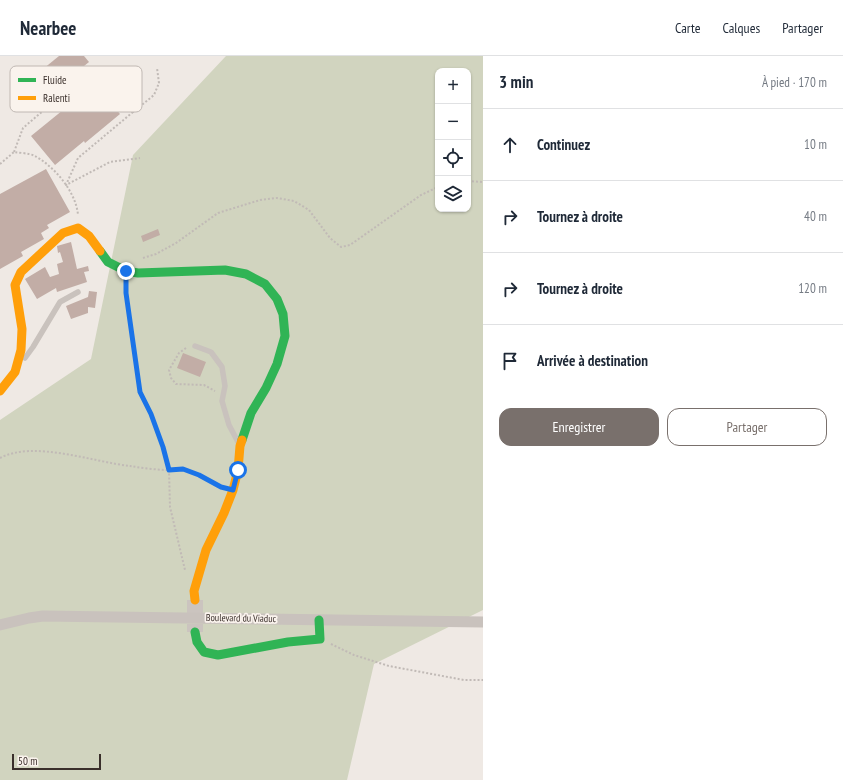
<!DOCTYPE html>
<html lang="fr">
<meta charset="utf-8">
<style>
body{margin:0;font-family:"PT Sans Narrow",sans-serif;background:#f2f2f3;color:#1f2937}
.controls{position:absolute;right:12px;top:12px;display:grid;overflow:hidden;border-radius:8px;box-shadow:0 1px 3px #0004}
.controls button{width:36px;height:36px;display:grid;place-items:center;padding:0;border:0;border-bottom:1px solid #e0e1e3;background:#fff;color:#1f2937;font:20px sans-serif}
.scale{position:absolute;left:12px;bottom:10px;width:89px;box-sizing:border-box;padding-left:4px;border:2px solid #3a2f2b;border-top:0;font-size:11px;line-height:14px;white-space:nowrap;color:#3a2f2b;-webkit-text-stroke:3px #faf3ed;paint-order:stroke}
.stop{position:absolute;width:12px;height:12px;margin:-9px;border:3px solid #1a73e8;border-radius:50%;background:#fff}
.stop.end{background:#1a73e8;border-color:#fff;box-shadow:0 1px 4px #0008}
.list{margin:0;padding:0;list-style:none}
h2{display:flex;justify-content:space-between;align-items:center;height:52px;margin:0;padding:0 16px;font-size:17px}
h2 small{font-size:13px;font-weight:400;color:#747a83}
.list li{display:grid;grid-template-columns:26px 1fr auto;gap:12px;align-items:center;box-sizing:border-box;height:72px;padding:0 16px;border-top:1px solid #e0e1e3}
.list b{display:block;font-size:15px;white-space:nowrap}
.list em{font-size:13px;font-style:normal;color:#747a83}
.actions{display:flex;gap:8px;padding:12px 16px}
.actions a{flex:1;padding:9px 0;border:1px solid #79706c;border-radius:12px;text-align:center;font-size:14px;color:#79706c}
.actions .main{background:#79706c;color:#fff}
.icon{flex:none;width:22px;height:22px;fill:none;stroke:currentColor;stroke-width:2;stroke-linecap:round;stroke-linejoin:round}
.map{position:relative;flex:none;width:483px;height:724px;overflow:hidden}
header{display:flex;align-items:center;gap:24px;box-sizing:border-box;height:56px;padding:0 20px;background:#fff;border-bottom:1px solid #e0e1e3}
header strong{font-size:19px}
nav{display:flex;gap:22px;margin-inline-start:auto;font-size:14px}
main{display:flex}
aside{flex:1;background:#fff}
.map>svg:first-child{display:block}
.green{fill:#d1d4bf;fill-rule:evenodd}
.building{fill:#c2ada6}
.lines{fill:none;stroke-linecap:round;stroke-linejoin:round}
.secondary-tunnel{stroke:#cbc4bf;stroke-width:16;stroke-dasharray:16 8;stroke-linecap:butt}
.path{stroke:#c1bab6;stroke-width:2;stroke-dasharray:2 2;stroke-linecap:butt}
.lane{stroke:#c9c2bd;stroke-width:5.5}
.street{stroke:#c9c2bd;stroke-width:11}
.fast{stroke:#30b455;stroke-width:9}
.slow{stroke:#ff9f0a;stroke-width:9}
.route{stroke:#1a73e8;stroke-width:5}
.labels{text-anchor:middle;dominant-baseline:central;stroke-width:3.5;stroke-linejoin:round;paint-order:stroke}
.street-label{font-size:10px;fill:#3a2f2b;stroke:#faf3ed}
.key{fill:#faf3ed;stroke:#c0b8b3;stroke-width:1}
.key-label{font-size:11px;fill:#3a2f2b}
</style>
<header>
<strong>Nearbee</strong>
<nav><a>Carte</a><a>Calques</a><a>Partager</a></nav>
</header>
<main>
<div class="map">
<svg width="483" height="724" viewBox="0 0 483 724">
<rect width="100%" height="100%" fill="#efe9e4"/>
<path class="green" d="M226,0H483V554L374,608L347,724H0V364L91,303L133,99ZM438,15H468V153H438Z"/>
<g class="building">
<polygon points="59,0 84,0 89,6 47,40 32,22"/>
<polygon points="95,28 120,58 85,87 84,85 55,109 31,80"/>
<polygon points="46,113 70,156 47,169 49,172 41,177 44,183 21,196 23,200 0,213 0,138"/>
<polygon points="158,173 160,179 143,186 141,180"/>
<polygon points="71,186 77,213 88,210 89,215 84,216 87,226 57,236 56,232 37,243 25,223 45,211 50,221 59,218 57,208 63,206 60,196 58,197 57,190"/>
<polygon points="89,235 97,236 95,252 88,251 88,257 71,263 66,250 88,241"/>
<polygon points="183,297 206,306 200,321 177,312"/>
</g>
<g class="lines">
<polyline class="secondary-tunnel" points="195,544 195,576"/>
<g class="path">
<polyline points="133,56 154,39 159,27 157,12"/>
<polyline points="14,96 23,72 51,48 90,19 99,17 133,56 78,102 66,129 110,106 140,102"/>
<path d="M0,108L14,96C20,97 29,97 35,100C55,111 76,136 78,159"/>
<polyline points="468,125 483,126"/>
<polyline points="143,202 156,198 176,187 218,157 260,144 277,142 294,145 309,154 330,182 341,191 350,189 421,139 438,131"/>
<polyline points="126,228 126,237 140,336 151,358 163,391 169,414 170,451 185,514"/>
<polyline points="186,292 179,297 169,314 171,322 176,328 204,329 215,335"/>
<path d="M0,402C34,384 93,406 130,410C142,412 157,414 169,414C174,414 180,412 185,413C197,417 209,424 221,431"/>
<polyline points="331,588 354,599 389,610 464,624 483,624"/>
</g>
<g class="lane">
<polyline points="195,290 211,296 222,311 225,330 222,345 229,369 238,386"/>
<polyline points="25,302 33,291 60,246 78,236"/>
</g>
<path class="street" d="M0,569L29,562L43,560C190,562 336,564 483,566"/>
<g class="fast">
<polyline points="100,195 108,206 126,215 138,217 225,214 246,218 265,228 277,243 283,258 285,280 277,308 266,332 251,357 242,384"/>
<polyline points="195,576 197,586 204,596 218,599 288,586 320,583 319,564"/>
</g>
<g class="slow">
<polyline points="0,335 15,316 21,294 22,273 15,229 21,216 63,177 78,172 89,180 100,195"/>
<polyline points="195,544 194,535 206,494 224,457 233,434 238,414 240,390 242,384"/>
</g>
</g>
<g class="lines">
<polyline class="route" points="126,215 126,237 140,336 151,358 163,391 169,414 183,413 199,419 221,431 233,434 238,414"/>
</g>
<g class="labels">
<g class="street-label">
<text transform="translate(241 562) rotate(1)">Boulevard du Viaduc</text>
</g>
</g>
<rect x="10" y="10" width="132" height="46" rx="6" class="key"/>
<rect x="18" y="22" width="18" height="4" fill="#30b455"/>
<rect x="18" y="40" width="18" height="4" fill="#ff9f0a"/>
<g class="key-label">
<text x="43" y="28">Fluide</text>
<text x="43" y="46">Ralenti</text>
</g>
</svg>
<div class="controls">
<button>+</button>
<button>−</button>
<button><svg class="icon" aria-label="locate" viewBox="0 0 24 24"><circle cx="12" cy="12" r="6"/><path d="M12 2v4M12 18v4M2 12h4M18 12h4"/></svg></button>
<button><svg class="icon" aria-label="layers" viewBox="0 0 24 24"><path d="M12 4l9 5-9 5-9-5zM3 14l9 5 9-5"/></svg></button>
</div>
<div class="scale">50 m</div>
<div class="stop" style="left:238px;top:414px"></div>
<div class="stop end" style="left:126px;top:215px"></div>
</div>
<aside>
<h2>3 min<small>À pied · 170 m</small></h2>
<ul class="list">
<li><svg class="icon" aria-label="ahead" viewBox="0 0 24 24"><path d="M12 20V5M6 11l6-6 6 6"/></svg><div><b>Continuez</b></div><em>10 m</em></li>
<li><svg class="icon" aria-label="right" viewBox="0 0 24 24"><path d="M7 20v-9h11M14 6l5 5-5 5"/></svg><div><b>Tournez à droite</b></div><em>40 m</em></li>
<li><svg class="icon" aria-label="right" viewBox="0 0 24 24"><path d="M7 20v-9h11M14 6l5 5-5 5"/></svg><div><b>Tournez à droite</b></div><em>120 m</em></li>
<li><svg class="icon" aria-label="arrive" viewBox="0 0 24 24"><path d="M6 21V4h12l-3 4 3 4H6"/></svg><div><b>Arrivée à destination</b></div></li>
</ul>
<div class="actions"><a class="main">Enregistrer</a><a>Partager</a></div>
</aside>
</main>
